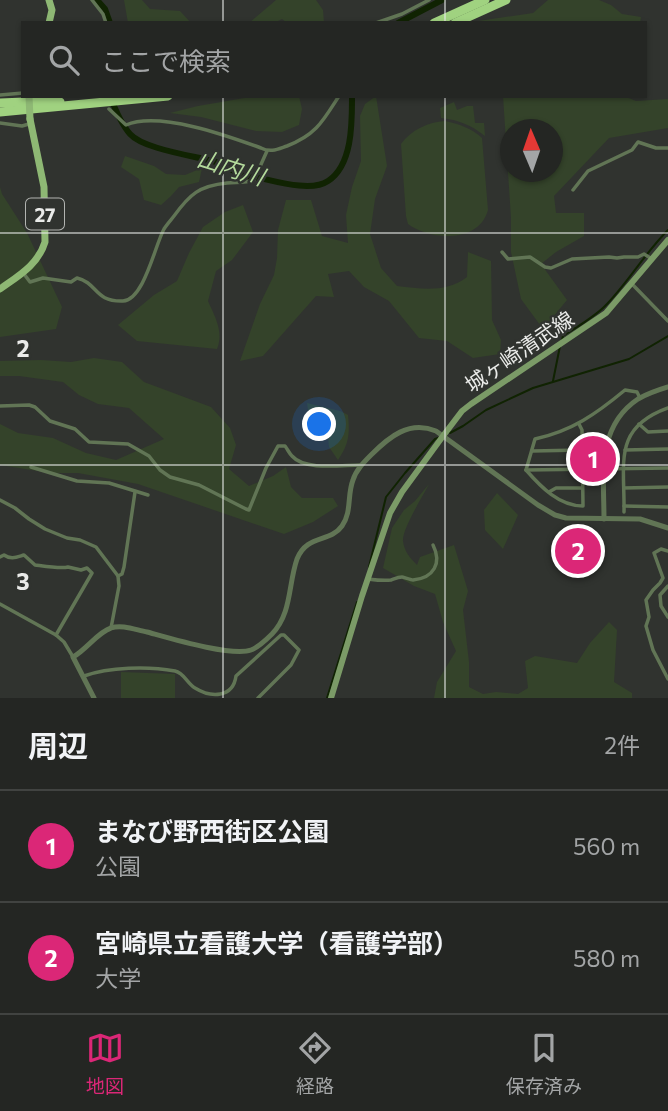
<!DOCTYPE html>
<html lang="ja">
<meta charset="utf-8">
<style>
body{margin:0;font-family:Commissioner,"Noto Sans JP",sans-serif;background:#2c2e2b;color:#f1f3f6}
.compass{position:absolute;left:500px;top:119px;width:63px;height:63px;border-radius:50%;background:#242623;box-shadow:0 2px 5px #0004;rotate:358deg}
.you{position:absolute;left:320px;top:425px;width:24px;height:24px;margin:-18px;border:5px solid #fff;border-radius:50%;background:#1a73e8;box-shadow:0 0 0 10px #1a73e833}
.badge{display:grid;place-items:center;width:46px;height:46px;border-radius:50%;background:#db2777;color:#fff;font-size:23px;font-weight:700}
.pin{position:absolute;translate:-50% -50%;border:4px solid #fff;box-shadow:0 2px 7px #0006}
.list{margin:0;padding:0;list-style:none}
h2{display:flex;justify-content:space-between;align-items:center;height:91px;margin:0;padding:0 28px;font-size:30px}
h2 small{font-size:23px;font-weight:400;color:#a3a5a6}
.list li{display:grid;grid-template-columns:46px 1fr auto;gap:21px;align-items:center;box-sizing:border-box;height:112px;padding:0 28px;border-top:2px solid #414341}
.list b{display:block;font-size:26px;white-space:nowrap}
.list p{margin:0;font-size:23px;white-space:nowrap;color:#a3a5a6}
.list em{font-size:23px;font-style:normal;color:#a3a5a6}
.icon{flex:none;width:38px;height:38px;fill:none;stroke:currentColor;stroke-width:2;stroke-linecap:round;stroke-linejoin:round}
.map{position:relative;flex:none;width:668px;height:698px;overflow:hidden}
.search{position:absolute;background:#242623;box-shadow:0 2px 5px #0004;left:21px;right:21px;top:21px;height:77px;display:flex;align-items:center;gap:18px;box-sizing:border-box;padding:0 24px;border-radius:0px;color:#a3a5a6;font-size:26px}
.sheet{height:315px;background:#242623}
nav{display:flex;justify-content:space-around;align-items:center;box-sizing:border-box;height:98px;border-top:2px solid #414341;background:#242623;font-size:19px;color:#a3a5a6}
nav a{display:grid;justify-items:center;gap:4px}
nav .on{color:#db2777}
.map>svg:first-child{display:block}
.green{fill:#34432a;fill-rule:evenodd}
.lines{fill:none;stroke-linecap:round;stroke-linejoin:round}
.stream{stroke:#102302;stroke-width:2}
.river{stroke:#102302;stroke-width:6}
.minor{stroke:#617555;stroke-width:3.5}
.tertiary{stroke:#617555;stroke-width:5}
.secondary{stroke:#7b9b67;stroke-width:6}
.primary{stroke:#8eb874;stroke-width:7}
.motorway{stroke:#a0d280;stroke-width:9}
.primary-bridge{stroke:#8eb874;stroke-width:7}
.grid{fill:none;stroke:#eaebe9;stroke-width:2;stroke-opacity:0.55}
.labels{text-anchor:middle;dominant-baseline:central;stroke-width:5;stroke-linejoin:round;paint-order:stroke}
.shield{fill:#30332f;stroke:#b2b4b1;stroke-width:2}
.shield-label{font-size:19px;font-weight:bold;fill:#eaebe9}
.street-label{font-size:21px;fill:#eaebe9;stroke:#30332f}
.water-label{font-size:23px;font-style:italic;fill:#b4da9c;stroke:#30332f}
.grid-label{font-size:23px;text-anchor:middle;font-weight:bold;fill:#eaebe9;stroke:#30332f;stroke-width:5;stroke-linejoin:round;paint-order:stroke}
</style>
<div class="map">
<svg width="668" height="698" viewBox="0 0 668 698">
<rect width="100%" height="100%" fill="#30332f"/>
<g class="green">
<polygon points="124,0 142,0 150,9 180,11 191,23 128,23"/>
<polygon points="276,0 316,0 323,10 324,23 287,23 282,19 274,23 249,23"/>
<polygon points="548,0 599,0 611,5 622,14 641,17 640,23 473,23 478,21 533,13"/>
<polygon points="256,96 299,96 302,109 299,125 282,132 256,131 201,117 170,113 198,106"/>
<path d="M376,96L387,166L375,199L370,234L381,268L397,286C422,289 446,293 467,277L468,252L491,261L492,320L501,340L500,354L473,358L447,341L419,338L389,301L364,287L349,271L328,274L334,297L316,296L263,356L240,361L260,304L274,275L277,258L278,230L286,200H311L322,236L348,243L346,215L352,187L361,161L360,116L365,104Z"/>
<path d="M503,96H624L636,101L668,99V128L609,138L554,196L556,213H584V236L556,252L541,264L567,300L543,329L521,299L511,252V218ZM510,130H552V172H510Z"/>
<path d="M454,102L457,110L467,106H473L475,123H484L485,136C471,125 459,120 441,118L440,108Z"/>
<path d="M445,121C459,124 471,128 482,138L488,210C479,243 431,241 408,224L406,216L401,144C411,130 428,122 445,121Z"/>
<polygon points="125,156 154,166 166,174 185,175 202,168 199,182 179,187 171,196 161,205 144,200 139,179 121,167"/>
<polygon points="0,187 2,194 27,233 62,307 56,329 0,337"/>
<path d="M243,205L253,232L232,260L216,271L208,301C215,317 224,332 217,349L137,341L118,325L154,295L177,281L189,253L203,227L225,212Z"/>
<polygon points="94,358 122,362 144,382 211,407 230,428 236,445 229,469 249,486 273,476 286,467 291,487 302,498 333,498 338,506 313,522 284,534 138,484 78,473 51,473 0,465 0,424 18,433 53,438 86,453 116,460 164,439 129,408 98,404 79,395 63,382 19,376 0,376 0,361 41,360 71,362"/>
<path d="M307,403L340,411L348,415C350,434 349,444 338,460L329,447L327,427L314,415L308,410Z"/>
<path d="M429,484C423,496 402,529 403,541C404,551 410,558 417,565L420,557L454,545L468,591L463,610L469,662V687L483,694L496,692L518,694L528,688L525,661L535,656L577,663L590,643L609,622L617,630L614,682L632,693V698H434L437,682L456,651L443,622L435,594L414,586L383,568L392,528L404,510L415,501Z"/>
<polygon points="497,493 518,515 503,549 485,530 484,510"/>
<polygon points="121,672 175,674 175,698 121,698"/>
</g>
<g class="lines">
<g class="stream">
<path d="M562,340L563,336L566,334C580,325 596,316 607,304C629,281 645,253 668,230"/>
<polyline points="553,381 560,346"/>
<polyline points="450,433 463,426 486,410 533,388 629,359 668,336"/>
<polyline points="369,567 386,497 405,473 435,439 438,438"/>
<polyline points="327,698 357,602"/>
</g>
<g class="river">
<polyline points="97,0 105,9 110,23"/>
<polyline points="398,23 442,0"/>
<path d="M110,96C115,109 121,124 130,134C143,149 195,156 216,162C228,165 234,173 244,176C249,178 255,177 260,178C278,182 312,192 328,181C353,165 352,121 352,96"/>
</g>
<g class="minor">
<polyline points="92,0 103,14 106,23"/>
<polyline points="376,23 402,14 429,0"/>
<polyline points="0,95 23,93"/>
<path d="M109,109L126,125C159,111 228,136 261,148C271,153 278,149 287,146C316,135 323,121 339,96"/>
<polyline points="0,123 22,126 29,124"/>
<polyline points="573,190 588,171 632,150 638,142 656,148 668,148"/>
<polyline points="502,252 508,259 530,257 545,267 551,268 572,259 609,257 617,258 624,257 638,257 644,254 652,259"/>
<path d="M24,274L30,282L43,278L71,282L77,278C98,283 94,302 123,301C144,300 155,245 164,229C167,224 171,220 174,216C190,194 199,186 227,183C237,182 244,183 254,180L267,151"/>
<polyline points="632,284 668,321"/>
<path d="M0,406L29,405L35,407L50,421L75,429L89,442L128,444L149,456L160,470L170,477L199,485L246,509L249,510L266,468L278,446H285C288,450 289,453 292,456C305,471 342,465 360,465"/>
<polyline points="639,424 648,432 668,431"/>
<polyline points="625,450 668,449"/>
<polyline points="532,451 582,450"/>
<polyline points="31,467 77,481 109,483 148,495"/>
<path d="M526,470L535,439C572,431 596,414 625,390L637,392L640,398"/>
<path d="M526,470C541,487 559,506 583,506L582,430L579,424"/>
<polyline points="526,470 668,468"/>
<polyline points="624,488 668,487"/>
<polyline points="549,492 556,488 582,488"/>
<polyline points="0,500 15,508 29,519 45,529 67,538 80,540 96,547 118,576 119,586 111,628"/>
<polyline points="624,506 668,507"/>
<path d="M624,512C625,464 612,428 668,408"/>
<polyline points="668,551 661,549 654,553 663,578 660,583 653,590 646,600 649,617 646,626 653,650 668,679"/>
<path d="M0,557L4,555C11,560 17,557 24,555L35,565C43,566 61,569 68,567L81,570L87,568L92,573L56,635"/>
<polyline points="118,576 122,574 124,567 135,492"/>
<path d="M368,579C376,580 383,581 391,580C394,579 398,577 402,577C403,577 411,580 413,580C434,578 442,563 433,545"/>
<polyline points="668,586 660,595 661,606 668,617"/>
<polyline points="0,604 56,635 64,642 73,657"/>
<path d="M84,676C109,667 148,666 175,671C184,673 187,683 195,688C211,698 233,698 236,676L281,635H284L299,650L291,665L258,698"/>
</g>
<g class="tertiary">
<path d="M604,519C604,476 596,427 638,399C647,394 658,390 668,387"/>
<path d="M94,698L73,657C86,650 98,632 111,628C122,624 136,630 147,632C169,638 232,657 251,650C259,647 266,640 272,634C292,613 288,585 297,559C307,534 330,543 342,526C352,512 347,495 353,480C356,470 364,462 371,455C389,437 409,420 436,431L538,505L555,515L566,518L640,519L668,528"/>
</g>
<polyline class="secondary" points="331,698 362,596 390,513 402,492 443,436 462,411 471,404 606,313 668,240"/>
<g class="primary">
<polyline points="49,0 52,10 49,23"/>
<path d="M0,289C18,276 38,265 45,242L44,187L30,119"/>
</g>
<g class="motorway">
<polyline points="434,23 485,0"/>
<polyline points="455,23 506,0"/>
<polyline points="0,103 49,101 60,102"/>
<polyline points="0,112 168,96"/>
</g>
<polyline class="primary-bridge" points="29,96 30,119"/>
</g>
<path class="grid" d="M223,0V23M445,0V23M223,96V698M445,96V698M0,233H668M0,465H668"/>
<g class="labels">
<rect class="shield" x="26" y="198.5" width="38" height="31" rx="5"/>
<g class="shield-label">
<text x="45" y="214">27</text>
</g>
<g class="street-label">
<text transform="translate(519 351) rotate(-34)">城ヶ崎清武線</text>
</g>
<g class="water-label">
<text transform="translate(231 167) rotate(17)">山内川</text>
</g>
</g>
<g class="grid-label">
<text x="23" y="357">2</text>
<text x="23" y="590">3</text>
</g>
</svg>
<svg class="compass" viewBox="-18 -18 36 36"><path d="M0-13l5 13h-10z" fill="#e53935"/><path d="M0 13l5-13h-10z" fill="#a3a5a6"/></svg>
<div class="you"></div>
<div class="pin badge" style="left:593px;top:459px">1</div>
<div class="pin badge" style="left:578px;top:551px">2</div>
<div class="search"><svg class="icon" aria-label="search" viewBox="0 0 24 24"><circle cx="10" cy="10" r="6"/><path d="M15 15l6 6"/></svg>ここで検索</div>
</div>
<section class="sheet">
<h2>周辺<small>2件</small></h2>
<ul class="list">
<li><span class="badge">1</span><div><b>まなび野西街区公園</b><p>公園</p></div><em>560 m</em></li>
<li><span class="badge">2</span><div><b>宮崎県立看護大学（看護学部）</b><p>大学</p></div><em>580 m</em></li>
</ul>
</section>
<nav>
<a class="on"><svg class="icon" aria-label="map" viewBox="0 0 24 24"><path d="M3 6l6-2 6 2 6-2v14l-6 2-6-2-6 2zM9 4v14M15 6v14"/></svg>地図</a>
<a><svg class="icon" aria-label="directions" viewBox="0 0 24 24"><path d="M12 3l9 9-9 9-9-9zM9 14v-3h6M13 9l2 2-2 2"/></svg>経路</a>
<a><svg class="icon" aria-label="saved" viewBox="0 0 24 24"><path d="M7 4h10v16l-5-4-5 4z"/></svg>保存済み</a>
</nav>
